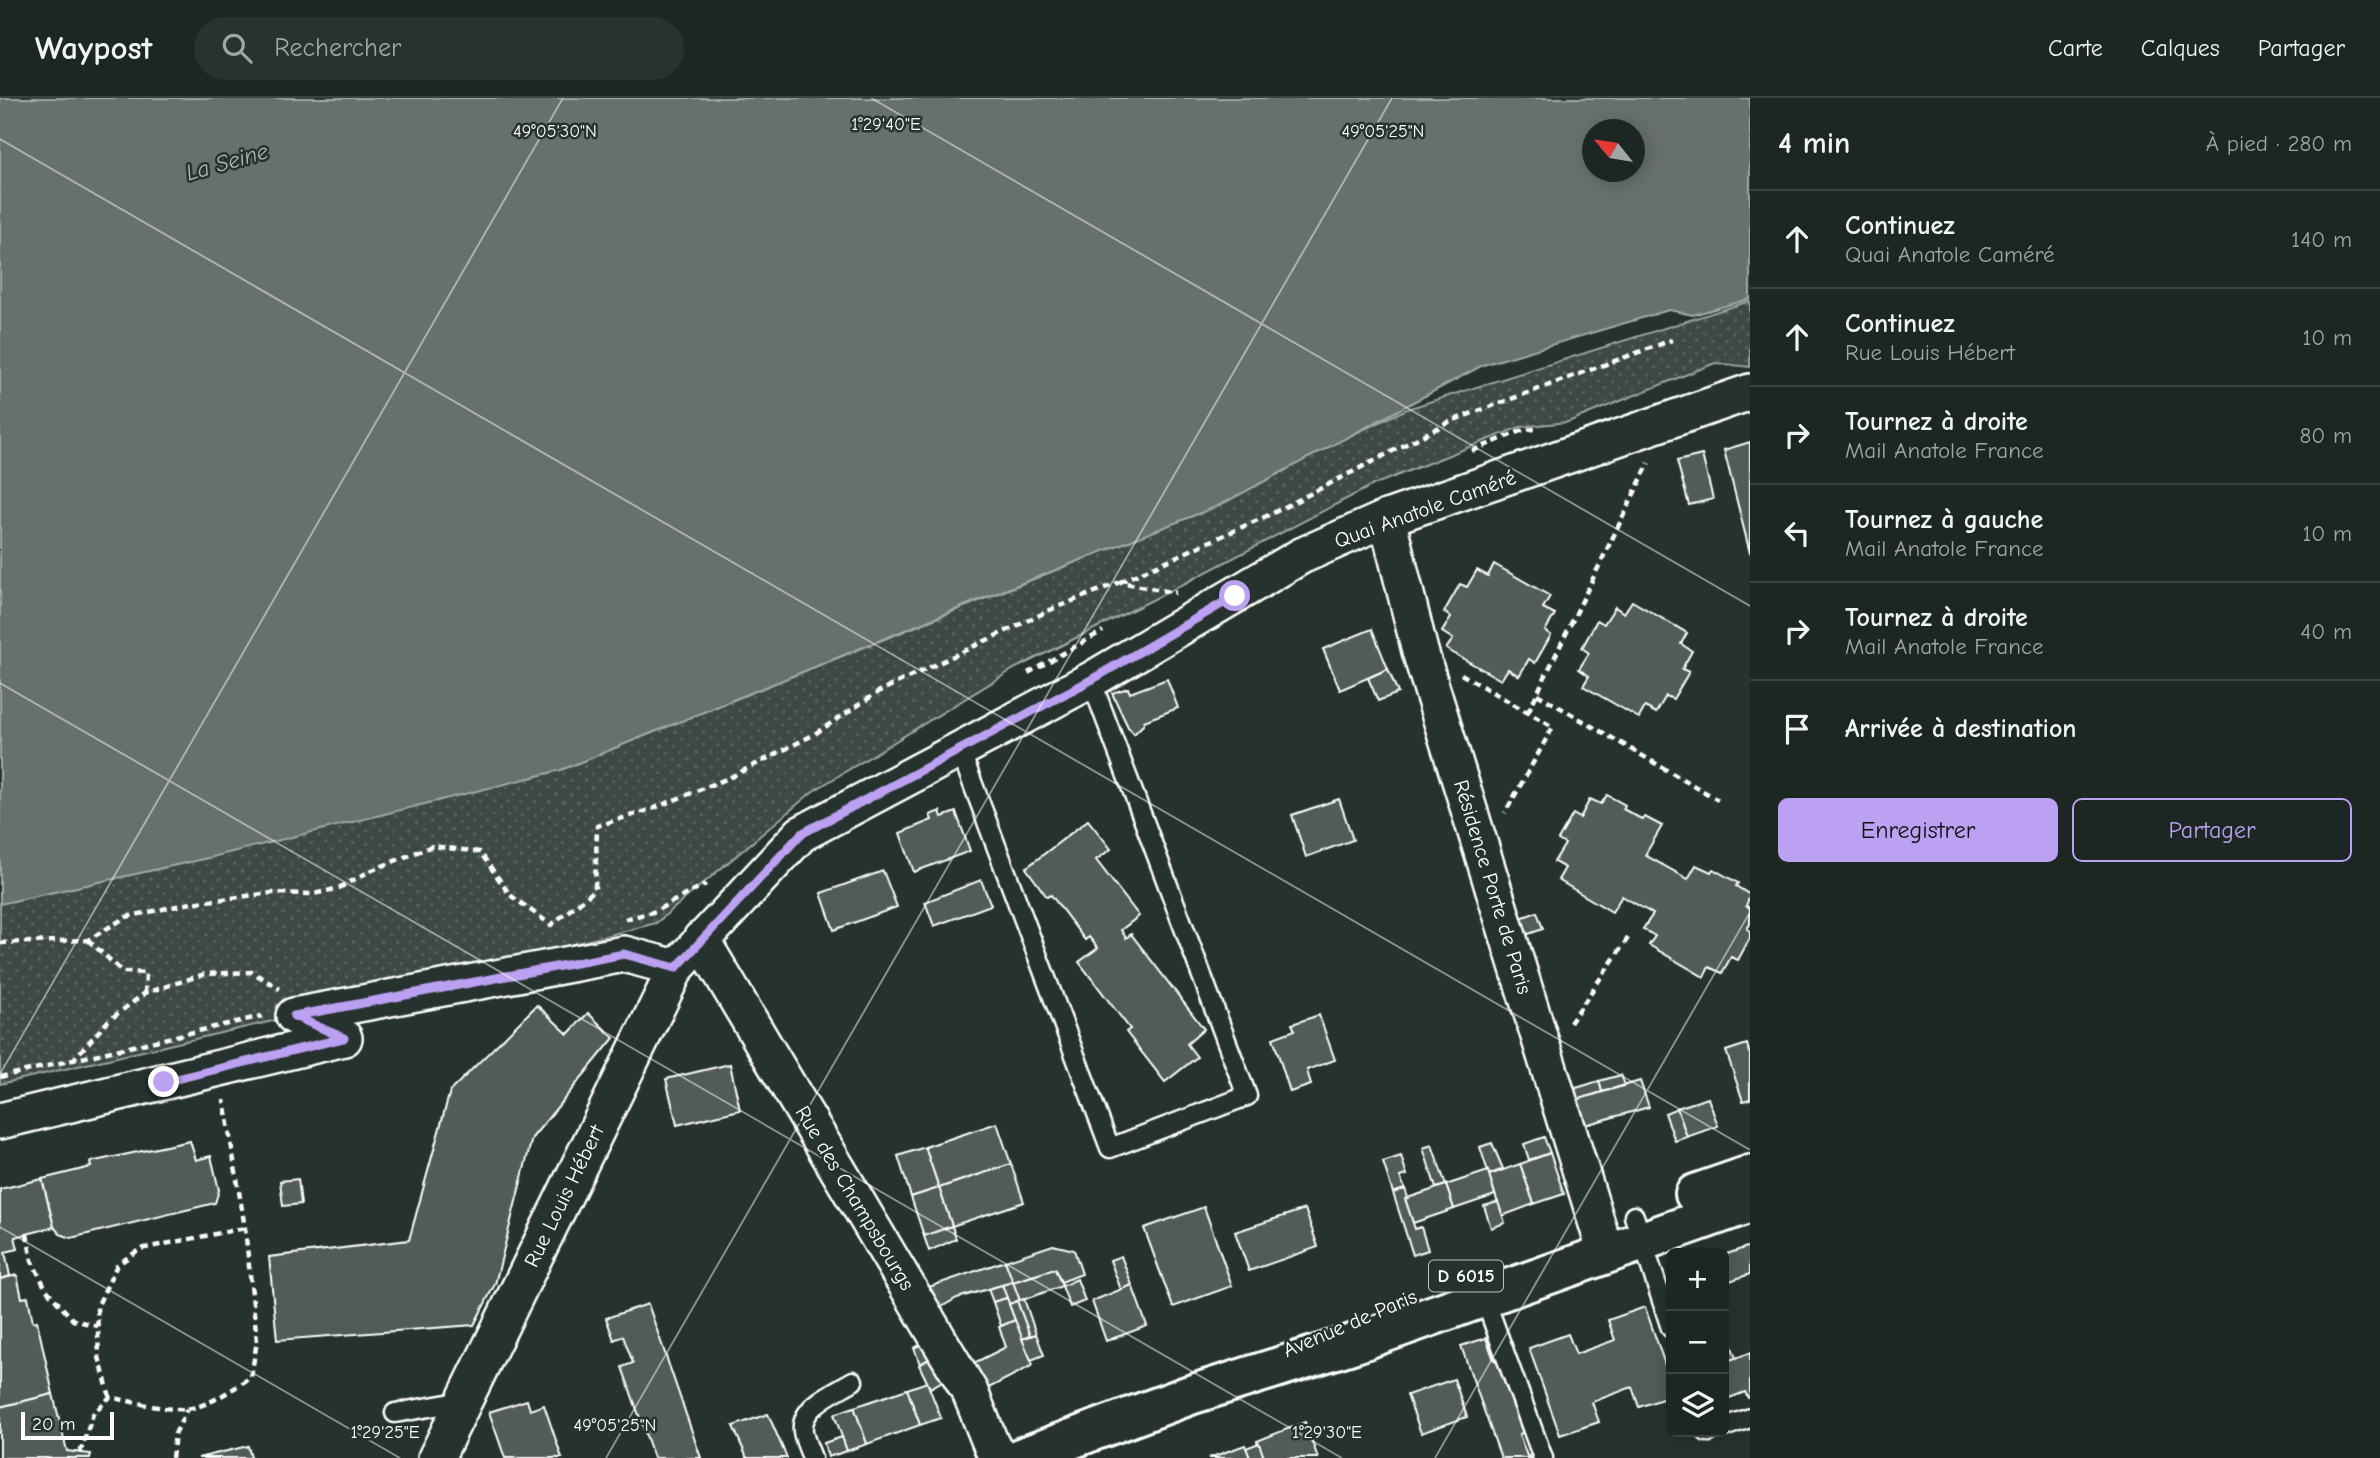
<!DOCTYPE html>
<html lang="fr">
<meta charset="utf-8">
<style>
body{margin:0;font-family:"Comic Neue",sans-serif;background:#29322f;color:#f1f3f6}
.controls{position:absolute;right:21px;bottom:21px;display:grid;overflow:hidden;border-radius:10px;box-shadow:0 4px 18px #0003}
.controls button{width:63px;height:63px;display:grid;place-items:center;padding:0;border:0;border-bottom:2px solid #3a4340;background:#1c2622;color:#f1f3f6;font:35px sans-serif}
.compass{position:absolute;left:1582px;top:21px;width:63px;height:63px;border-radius:50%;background:#1c2622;box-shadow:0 4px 18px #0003;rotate:300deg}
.scale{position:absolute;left:21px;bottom:18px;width:93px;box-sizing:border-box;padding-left:7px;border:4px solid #fff;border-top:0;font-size:19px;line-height:24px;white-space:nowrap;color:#fff;-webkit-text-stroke:5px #26332d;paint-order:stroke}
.stop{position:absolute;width:21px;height:21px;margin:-16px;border:5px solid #bca0f2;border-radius:50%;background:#fff}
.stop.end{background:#bca0f2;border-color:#fff;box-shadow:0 2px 7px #0008}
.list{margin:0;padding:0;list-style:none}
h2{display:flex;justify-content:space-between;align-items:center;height:91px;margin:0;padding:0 28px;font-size:30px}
h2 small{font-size:23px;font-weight:400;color:#a0a5a5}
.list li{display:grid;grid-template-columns:46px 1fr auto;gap:21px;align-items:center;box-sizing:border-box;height:98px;padding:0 28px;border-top:2px solid #3a4340}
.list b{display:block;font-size:26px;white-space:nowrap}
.list p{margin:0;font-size:23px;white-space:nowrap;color:#a0a5a5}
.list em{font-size:23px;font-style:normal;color:#a0a5a5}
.actions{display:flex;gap:14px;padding:21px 28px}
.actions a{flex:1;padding:16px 0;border:2px solid #bca0f2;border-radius:10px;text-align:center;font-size:24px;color:#bca0f2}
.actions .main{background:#bca0f2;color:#111}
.icon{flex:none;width:38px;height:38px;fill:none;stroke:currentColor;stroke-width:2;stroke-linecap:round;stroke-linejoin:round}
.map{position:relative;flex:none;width:1750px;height:1360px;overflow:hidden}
header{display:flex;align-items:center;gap:42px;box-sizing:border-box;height:98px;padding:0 35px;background:#1c2622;border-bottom:2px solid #3a4340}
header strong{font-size:33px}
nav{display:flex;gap:38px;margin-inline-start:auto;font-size:24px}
.search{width:490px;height:63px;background:#29322f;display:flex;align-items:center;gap:18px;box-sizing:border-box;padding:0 24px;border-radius:38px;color:#a0a5a5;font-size:26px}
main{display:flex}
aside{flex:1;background:#1c2622}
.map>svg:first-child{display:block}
.park{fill:url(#park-dots);stroke:#9ea4a2;stroke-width:2}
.water{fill:#67706c;stroke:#a4a9a7;stroke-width:2;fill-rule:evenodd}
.building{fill:#515c57;stroke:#fff;stroke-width:2}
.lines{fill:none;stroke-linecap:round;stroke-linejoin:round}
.service-casing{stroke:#fff;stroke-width:23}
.minor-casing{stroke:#fff;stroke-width:40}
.primary-casing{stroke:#fff;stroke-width:44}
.path{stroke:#fff;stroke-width:4.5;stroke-dasharray:7 5;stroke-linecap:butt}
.service{stroke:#26332d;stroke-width:18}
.minor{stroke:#26332d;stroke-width:35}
.primary{stroke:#26332d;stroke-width:38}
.route{stroke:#bca0f2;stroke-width:9}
.ticks{fill:none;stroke:#fff;stroke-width:2;stroke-opacity:0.45}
.labels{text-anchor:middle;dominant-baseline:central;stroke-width:5;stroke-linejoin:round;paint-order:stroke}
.shield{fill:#26332d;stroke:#bec2c0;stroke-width:2}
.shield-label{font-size:19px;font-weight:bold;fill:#fff}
.street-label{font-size:21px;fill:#fff;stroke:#26332d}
.water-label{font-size:23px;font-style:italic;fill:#b3b8b6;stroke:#26332d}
.ticks-label{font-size:18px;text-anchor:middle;fill:#fff;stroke:#26332d;stroke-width:5;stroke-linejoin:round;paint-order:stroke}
</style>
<header>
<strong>Waypost</strong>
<div class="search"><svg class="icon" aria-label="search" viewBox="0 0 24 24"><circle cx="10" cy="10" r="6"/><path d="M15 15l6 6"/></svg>Rechercher</div>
<nav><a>Carte</a><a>Calques</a><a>Partager</a></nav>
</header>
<main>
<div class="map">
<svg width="1750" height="1360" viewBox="0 0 1750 1360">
<defs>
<pattern id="park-dots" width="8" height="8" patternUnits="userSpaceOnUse" patternTransform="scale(1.75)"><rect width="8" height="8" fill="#3e4944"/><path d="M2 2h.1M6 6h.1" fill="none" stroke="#5b6460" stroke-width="1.8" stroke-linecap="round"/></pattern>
</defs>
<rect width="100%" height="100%" fill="#26332d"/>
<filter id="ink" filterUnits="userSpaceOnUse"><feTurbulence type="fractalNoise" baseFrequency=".0143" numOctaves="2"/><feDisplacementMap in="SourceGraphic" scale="14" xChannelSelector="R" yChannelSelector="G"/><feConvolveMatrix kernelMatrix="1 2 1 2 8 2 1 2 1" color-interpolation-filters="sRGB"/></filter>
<g filter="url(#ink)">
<polygon class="park" points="1750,203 1750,269 1715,265 1568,324 1520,329 1373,387 1170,493 1014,571 812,694 656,825 294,918 0,986 0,800 634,642 1113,449 1407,311"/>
<path class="water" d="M0,0H1750V201L1693,217L1669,212L1483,267L1218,408L974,504L561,672L208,760L0,806ZM1592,32H1634V74H1592Z"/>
<g class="building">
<polygon points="1750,344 1750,455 1724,352"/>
<polygon points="1702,357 1713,401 1689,407 1677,363"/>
<polygon points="1494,466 1550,498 1543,510 1555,516 1545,533 1551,537 1535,565 1529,561 1519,578 1508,571 1501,582 1446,551 1453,541 1442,534 1451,519 1444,514 1460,486 1467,489 1477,472 1488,478"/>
<polygon points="1632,503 1687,535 1681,546 1692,553 1682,571 1689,574 1673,601 1666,598 1656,615 1645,609 1639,620 1583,588 1589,578 1579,571 1589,555 1582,550 1597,522 1604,526 1615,509 1624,515"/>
<polygon points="1372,531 1388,571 1340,592 1323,551"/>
<polygon points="1388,571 1398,595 1378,603 1368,580"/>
<polygon points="1167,581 1178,610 1144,623 1144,626 1134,636 1128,629 1112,595 1128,590 1130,595"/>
<polygon points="1607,697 1625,707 1623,711 1643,722 1645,719 1662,728 1645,757 1688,781 1696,767 1711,774 1713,771 1738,785 1736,788 1750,797 1746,808 1750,810 1750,826 1747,831 1750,833 1750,840 1738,862 1731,859 1722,875 1709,869 1704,879 1649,847 1655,838 1643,831 1653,816 1622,798 1612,814 1558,782 1565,770 1554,764 1565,746 1558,742 1573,716 1580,720 1590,701 1601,706"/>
<polygon points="1339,701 1353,742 1306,759 1292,717"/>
<polygon points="940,713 942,719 956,714 970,753 914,774 900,735 932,722 930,717"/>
<polygon points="1088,722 1111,751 1096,762 1139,818 1121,832 1126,840 1131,836 1204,931 1187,946 1197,959 1165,984 1126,934 1130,931 1079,864 1098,850 1089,839 1085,842 1051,797 1047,799 1026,770"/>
<polygon points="883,773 897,809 834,832 821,795"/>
<polygon points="981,782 991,807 934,828 925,804"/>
<polygon points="1537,814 1543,831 1523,838 1518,821"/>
<polygon points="537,907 568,936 588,915 614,940 532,1040 495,1186 474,1227 277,1242 269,1159 409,1142 450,993"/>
<polygon points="1319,917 1335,962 1307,972 1311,987 1290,994 1273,940 1295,932 1292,926"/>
<polygon points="1747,946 1750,957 1750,1001 1743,1003 1726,953"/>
<polygon points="730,966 740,1012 677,1027 666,981"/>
<polygon points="1621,977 1625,987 1602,994 1599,983"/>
<polygon points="1599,983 1602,994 1576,1002 1573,991"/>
<polygon points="1640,983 1649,1009 1585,1027 1576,1002"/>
<polygon points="1708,1000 1718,1028 1687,1039 1677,1010"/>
<polygon points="1677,1010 1687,1039 1675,1043 1665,1015"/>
<polygon points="997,1025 1011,1066 939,1090 925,1049"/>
<polygon points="1544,1039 1550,1055 1529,1062 1524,1046"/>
<polygon points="190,1043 196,1062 211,1058 219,1092 215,1105 71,1140 60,1136 54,1129 42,1081 91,1069 90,1064"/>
<polygon points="1492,1045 1503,1071 1489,1077 1480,1049"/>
<polygon points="1432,1047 1446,1087 1436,1090 1423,1050"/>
<polygon points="925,1049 939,1090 911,1099 898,1058"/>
<polygon points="1550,1055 1564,1096 1534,1106 1520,1066"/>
<polygon points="1401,1058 1407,1077 1400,1079 1405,1091 1393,1095 1383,1064"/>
<polygon points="1011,1066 1024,1104 952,1128 939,1090"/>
<polygon points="1520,1066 1534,1106 1502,1118 1489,1077"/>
<polygon points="1488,1073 1495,1097 1454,1111 1446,1087"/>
<polygon points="42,1081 54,1129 15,1139 18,1151 5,1154 10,1178 0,1181 0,1091"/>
<polygon points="298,1081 301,1106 283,1108 280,1083"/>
<polygon points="1446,1087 1454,1111 1413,1125 1405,1101"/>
<polygon points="939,1090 952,1128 924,1138 911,1099"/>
<polygon points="1405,1091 1408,1100 1405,1101 1415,1131 1421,1129 1428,1152 1413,1157 1393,1095"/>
<polygon points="1498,1104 1505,1125 1491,1130 1484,1108"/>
<polygon points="1204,1109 1232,1188 1173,1209 1144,1130"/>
<polygon points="1305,1111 1318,1149 1249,1173 1235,1134"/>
<polygon points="952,1128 956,1141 929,1153 924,1138"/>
<polygon points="1053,1147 1074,1152 1082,1176 1061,1184 1055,1171 1013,1184 1005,1163"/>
<polygon points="1750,1148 1750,1176 1724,1185 1724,1157"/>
<polygon points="1121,1158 1132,1187 1121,1192 1110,1162"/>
<polygon points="1005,1163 1013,1184 957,1200 938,1211 926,1190"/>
<polygon points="1055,1171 1062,1188 1020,1203 1013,1184"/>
<polygon points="17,1177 22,1200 28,1199 33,1224 37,1223 53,1296 0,1309 0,1181"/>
<polygon points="1077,1181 1085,1203 1070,1209 1062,1188"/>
<polygon points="1013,1184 1020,1203 1009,1206 1002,1187"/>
<polygon points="1002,1187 1007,1200 993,1204 988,1191"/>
<polygon points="1132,1187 1147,1228 1106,1243 1092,1203"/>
<polygon points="1007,1200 1015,1222 1001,1228 993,1204"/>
<polygon points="1024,1201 1036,1236 1030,1238 1017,1203"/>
<polygon points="1017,1203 1030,1238 1022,1241 1009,1206"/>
<polygon points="648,1206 701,1360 654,1360 622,1269 633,1265 623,1238 614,1242 606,1220"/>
<polygon points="1645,1209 1671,1284 1671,1298 1639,1309 1632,1289 1592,1304 1599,1324 1560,1337 1529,1250 1568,1236 1576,1256 1615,1242 1608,1222"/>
<polygon points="1015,1222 1033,1267 985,1292 970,1267 1006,1249 999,1229"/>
<polygon points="1726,1232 1736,1260 1724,1264 1724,1233"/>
<polygon points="1036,1236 1044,1257 1031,1262 1022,1241"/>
<polygon points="1486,1240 1494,1262 1499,1261 1525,1334 1519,1336 1527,1358 1533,1357 1534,1360 1501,1360 1461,1248"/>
<polygon points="924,1245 933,1259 920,1266 914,1250"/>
<polygon points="1750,1255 1750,1299 1748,1300 1745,1294 1724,1302 1724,1264"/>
<polygon points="933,1259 946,1281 930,1290 919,1267"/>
<polygon points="1454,1281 1467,1319 1421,1335 1407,1297"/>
<polygon points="927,1284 941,1320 920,1327 907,1291"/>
<polygon points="907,1291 920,1327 867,1346 854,1309"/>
<polygon points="53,1296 67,1353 91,1356 90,1360 0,1360 0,1309"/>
<polygon points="527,1302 530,1312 544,1307 562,1360 505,1360 489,1314"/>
<polygon points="854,1309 867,1346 847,1353 834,1316"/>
<polygon points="768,1316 787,1360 747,1360 733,1328"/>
<polygon points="1305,1324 1318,1360 1264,1360 1257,1343"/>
<polygon points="842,1339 847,1353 828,1359 824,1345"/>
<polygon points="1259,1345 1264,1360 1250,1360 1246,1350"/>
<polygon points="1245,1347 1250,1360 1209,1360"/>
<polygon points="248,1348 251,1360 198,1360"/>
</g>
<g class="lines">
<defs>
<g id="service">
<polyline points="960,652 1110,1050 1247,998 1091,582"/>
<polyline points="1634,1118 1671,1230"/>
<polyline points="1484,1199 1543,1360"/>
<polyline points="395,1315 464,1303"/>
<polyline points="1724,1329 1750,1320"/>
<polyline points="1707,1334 1709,1334"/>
<path d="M812,1360C809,1351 804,1342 803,1333C800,1308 835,1294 853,1283"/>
</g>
<g id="minor">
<polyline points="1387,420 1420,553 1606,1155"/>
<polyline points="701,841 970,1294 992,1349 1003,1360"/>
<polyline points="0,1023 344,940 294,918 624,856 676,870"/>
<polyline points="436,1360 676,870 801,736 1091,582 1301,458 1387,420 1750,294"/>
</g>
<g id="primary">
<polyline points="1695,1096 1750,1077"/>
<polyline points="1020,1360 1190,1297 1355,1245 1750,1105"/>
</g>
</defs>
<use href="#service" class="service-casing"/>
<use href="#minor" class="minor-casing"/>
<use href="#primary" class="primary-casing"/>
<g class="path">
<polyline points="1472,353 1523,332 1536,331"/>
<polyline points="1120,484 1271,416 1451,323 1672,242"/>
<polyline points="1028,575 1103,533"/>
<polyline points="1461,576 1553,629 1505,715"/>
<polyline points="1537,596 1718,702"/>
<polyline points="1528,614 1649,365"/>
<polyline points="625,821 653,814 706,786"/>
<polyline points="88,842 123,874 146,875 145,895"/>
<polyline points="0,845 88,842 126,819 191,805 271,795 314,796 339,790 370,773 432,748 480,754 510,797 551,827 595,792 597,728 652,711 731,679 813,637 880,593 1050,512 1120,484 1176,495"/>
<polyline points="1570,925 1628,840"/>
<polyline points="72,963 108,923 145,895 205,876 252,874 280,891"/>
<polyline points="0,979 262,918"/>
<polyline points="27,1136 32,1163 46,1191 73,1222 98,1228"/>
<polyline points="110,1299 99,1259 97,1209 117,1167 140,1151 245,1130"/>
<path d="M80,1355L93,1316L110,1299C129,1303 168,1313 186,1311C208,1309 233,1291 251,1279L257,1243L245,1130L224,1002"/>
<polyline points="172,1360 175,1336 187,1311"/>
</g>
<use href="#service" class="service"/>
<use href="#minor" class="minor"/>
<use href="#primary" class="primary"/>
</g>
</g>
<g class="lines" filter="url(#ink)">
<polyline class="route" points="164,984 344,940 294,918 624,856 676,870 801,736 1091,582 1235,498"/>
</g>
<path class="ticks" d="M871,0L1750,508M0,41L1750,1052M0,585L1342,1360M0,976L563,0M0,1129L400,1360M606,1360L1392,0M1435,1360L1750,814"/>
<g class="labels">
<rect class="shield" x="1429" y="1162.5" width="74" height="31" rx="5"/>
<g class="shield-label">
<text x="1466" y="1178">D 6015</text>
</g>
<g class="street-label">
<text transform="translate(1425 411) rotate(-20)">Quai Anatole Caméré</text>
<text transform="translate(1493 789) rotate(73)">Résidence Porte de Paris</text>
<text transform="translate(564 1098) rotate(-64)">Rue Louis Hébert</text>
<text transform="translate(855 1100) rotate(59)">Rue des Champsbourgs</text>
<text transform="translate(1350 1225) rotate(-23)">Avenue de Paris</text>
</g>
<g class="water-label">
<text transform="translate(227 64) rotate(-16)">La Seine</text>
</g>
</g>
<g class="ticks-label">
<text x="886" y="32">1°29'40"E</text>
<text x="555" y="39">49°05'30"N</text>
<text x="1383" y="39">49°05'25"N</text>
<text x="615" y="1333">49°05'25"N</text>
<text x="385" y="1340">1°29'25"E</text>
<text x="1327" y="1340">1°29'30"E</text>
</g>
</svg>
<div class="controls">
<button>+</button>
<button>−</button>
<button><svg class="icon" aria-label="layers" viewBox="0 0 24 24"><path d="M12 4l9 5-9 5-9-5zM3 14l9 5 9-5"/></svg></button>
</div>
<svg class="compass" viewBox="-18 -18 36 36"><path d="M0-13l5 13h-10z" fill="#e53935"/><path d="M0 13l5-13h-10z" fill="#a0a5a5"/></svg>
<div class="scale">20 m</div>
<div class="stop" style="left:1235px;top:498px"></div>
<div class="stop end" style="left:164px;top:984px"></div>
</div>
<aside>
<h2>4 min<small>À pied · 280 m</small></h2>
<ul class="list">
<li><svg class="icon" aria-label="ahead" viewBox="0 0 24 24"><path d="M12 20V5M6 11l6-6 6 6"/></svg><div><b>Continuez</b><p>Quai Anatole Caméré</p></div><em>140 m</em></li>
<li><svg class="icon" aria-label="ahead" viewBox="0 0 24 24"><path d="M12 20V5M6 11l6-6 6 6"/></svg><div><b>Continuez</b><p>Rue Louis Hébert</p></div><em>10 m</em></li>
<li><svg class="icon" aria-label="right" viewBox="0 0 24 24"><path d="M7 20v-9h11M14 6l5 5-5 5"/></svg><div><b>Tournez à droite</b><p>Mail Anatole France</p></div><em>80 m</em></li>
<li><svg class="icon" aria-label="left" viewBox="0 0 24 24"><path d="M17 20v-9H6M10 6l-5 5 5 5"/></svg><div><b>Tournez à gauche</b><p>Mail Anatole France</p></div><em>10 m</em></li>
<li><svg class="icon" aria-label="right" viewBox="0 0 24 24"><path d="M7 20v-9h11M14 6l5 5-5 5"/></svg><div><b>Tournez à droite</b><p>Mail Anatole France</p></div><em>40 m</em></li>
<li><svg class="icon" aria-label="arrive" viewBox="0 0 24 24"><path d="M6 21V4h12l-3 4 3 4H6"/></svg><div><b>Arrivée à destination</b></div></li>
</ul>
<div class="actions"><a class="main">Enregistrer</a><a>Partager</a></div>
</aside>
</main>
